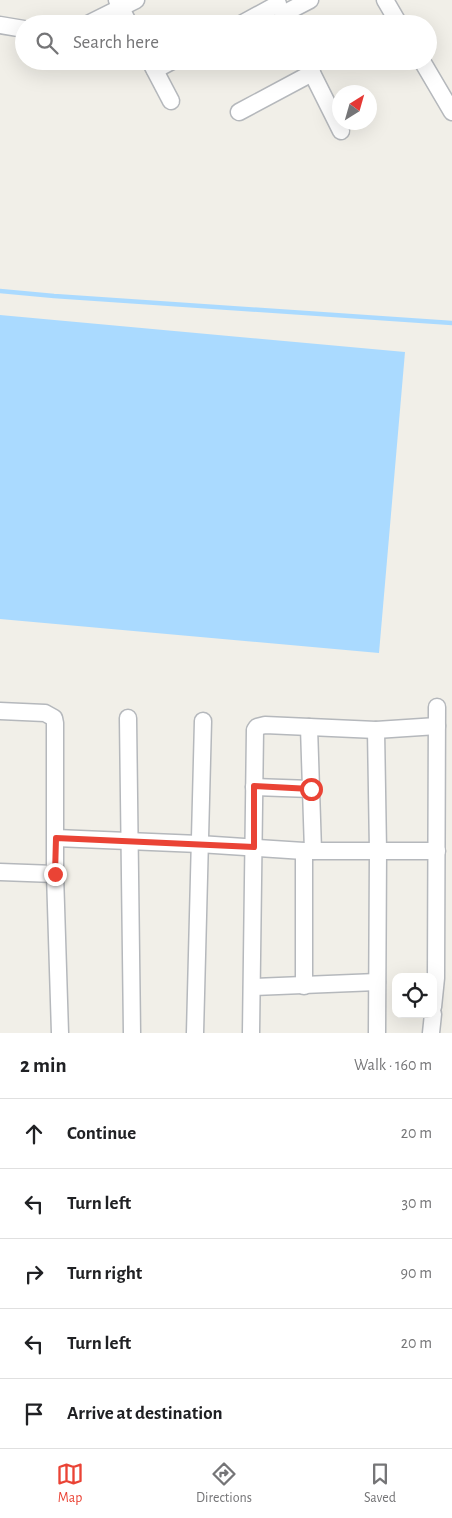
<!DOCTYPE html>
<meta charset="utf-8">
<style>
body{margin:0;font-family:"Alegreya Sans",sans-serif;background:#f6f6f6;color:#202124}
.controls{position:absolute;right:15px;bottom:15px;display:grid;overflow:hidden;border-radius:10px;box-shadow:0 5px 20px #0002}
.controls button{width:45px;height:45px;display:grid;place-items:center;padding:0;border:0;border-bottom:1px solid #e0e0e0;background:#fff;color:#202124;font:25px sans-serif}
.compass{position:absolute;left:332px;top:85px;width:45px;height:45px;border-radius:50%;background:#fff;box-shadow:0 5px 20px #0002;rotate:37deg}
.stop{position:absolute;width:15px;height:15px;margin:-11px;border:4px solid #ea4335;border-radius:50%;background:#fff}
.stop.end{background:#ea4335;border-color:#fff;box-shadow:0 1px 5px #0008}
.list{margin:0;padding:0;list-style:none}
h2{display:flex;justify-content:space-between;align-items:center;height:65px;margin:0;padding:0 20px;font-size:21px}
h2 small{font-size:16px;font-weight:400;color:#757577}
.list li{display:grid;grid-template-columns:32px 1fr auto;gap:15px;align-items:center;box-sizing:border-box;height:70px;padding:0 20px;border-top:1px solid #e0e0e0}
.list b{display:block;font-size:19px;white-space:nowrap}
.list em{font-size:16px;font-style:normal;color:#757577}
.icon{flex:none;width:28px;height:28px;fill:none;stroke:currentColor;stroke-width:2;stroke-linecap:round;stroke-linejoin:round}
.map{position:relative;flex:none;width:452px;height:1033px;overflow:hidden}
.search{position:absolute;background:#fff;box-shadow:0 5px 20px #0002;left:15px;right:15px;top:15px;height:55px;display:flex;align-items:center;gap:12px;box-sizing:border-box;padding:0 18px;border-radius:28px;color:#757577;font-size:19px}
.sheet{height:415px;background:#fff}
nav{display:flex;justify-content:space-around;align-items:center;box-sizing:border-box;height:70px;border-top:1px solid #e0e0e0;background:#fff;font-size:14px;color:#757577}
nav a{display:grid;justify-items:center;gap:2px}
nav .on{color:#ea4335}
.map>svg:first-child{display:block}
.water{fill:#aadaff}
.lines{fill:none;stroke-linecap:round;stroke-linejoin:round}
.stream{stroke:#aadaff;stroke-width:4.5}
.street-casing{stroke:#b5b8bc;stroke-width:19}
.street{stroke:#fff;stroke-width:16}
.route{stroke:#ea4335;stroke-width:6}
</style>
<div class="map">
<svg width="452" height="1033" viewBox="0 0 452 1033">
<rect width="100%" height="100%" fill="#f1efe8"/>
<polygon class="water" points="0,315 405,352 379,653 0,619"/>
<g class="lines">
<polyline class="stream" points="0,291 54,296 452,323"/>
<defs>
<g id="street">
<polyline points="117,0 129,24"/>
<polyline points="385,0 399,24"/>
<polyline points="283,14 310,0"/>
<polyline points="88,24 136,0"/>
<polyline points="241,24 278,4"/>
<polyline points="0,25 24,29"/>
<polyline points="150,61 171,101"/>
<polyline points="306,61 341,131"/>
<polyline points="422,61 452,112"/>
<polyline points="155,70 172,61"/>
<polyline points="239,112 312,73"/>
<polyline points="0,711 45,713 54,718 55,723 55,874 60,1033"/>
<polyline points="128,718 132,1033"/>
<polyline points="309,727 313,851"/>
<polyline points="376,730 378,851 377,1033"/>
<polyline points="254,787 311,789"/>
<polyline points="56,838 199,844 304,851 437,851"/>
<polyline points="0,872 55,874"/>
<polyline points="304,986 304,851"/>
<polyline points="252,987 377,982"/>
<polyline points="433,1007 436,978 437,707"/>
<polyline points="195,1033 203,721"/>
<polyline points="251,1033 255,730 257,727 265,725 376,730 437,726"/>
<polyline points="431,1033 433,1014"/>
</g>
</defs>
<use href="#street" class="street-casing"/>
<use href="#street" class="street"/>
</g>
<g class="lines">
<polyline class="route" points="55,874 56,838 254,847 254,786 311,789"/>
</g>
</svg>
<div class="controls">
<button><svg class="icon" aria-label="locate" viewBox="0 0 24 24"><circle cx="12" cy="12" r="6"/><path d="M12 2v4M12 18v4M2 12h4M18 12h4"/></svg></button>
</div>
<svg class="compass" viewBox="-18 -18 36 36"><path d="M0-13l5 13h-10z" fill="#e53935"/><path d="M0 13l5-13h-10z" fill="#757577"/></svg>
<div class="stop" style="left:311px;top:789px"></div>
<div class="stop end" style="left:55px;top:874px"></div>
<div class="search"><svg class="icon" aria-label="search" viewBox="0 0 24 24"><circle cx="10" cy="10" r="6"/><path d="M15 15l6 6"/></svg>Search here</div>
</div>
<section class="sheet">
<h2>2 min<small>Walk · 160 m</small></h2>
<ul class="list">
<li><svg class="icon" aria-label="ahead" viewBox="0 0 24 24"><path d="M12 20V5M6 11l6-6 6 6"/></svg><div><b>Continue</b></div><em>20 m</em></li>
<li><svg class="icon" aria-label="left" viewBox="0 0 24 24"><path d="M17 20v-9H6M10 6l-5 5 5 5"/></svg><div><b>Turn left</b></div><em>30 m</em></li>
<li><svg class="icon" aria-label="right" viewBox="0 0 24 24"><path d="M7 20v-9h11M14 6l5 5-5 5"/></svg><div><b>Turn right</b></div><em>90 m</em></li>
<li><svg class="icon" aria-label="left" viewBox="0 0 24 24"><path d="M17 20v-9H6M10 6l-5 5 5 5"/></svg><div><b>Turn left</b></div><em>20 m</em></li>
<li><svg class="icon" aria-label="arrive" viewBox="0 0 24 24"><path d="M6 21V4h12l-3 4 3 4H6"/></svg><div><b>Arrive at destination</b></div></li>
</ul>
</section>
<nav>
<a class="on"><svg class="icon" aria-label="map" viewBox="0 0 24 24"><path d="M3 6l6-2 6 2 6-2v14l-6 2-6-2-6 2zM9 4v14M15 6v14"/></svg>Map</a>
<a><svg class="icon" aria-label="directions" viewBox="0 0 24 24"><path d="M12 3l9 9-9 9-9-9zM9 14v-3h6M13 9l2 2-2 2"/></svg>Directions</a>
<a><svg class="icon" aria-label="saved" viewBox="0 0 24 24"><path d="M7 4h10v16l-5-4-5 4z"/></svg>Saved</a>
</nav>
